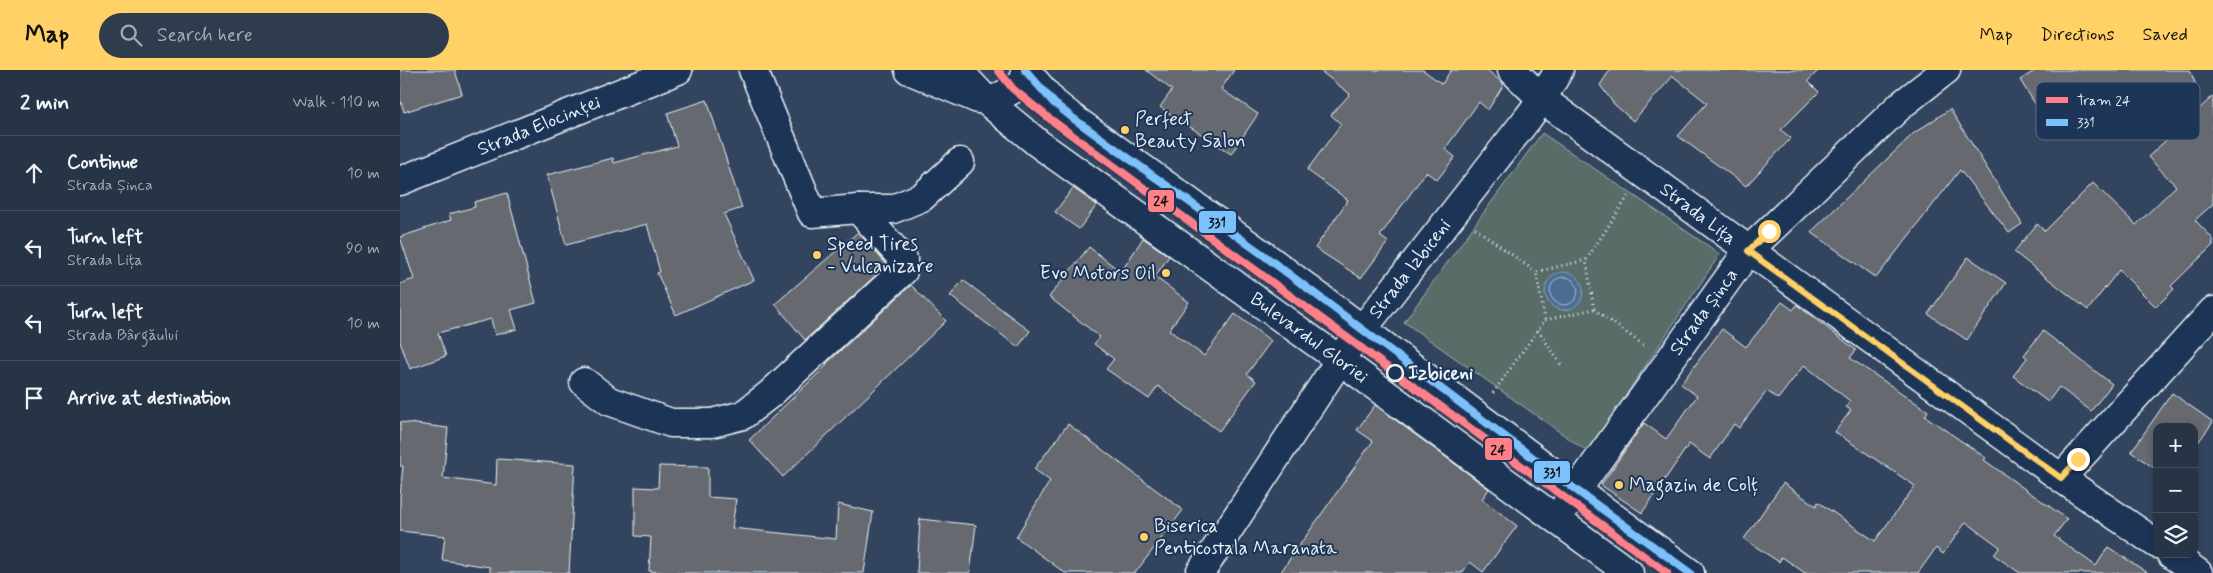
<!DOCTYPE html>
<meta charset="utf-8">
<style>
body{margin:0;font-family:Mynerve,sans-serif;background:#2e3c4d;color:#f1f3f6}
.controls{position:absolute;right:15px;bottom:15px;display:grid;overflow:hidden;border-radius:10px;box-shadow:0 2px 8px #0003}
.controls button{width:45px;height:45px;display:grid;place-items:center;padding:0;border:0;border-bottom:1px solid #424f5f;background:#263446;color:#f1f3f6;font:25px sans-serif}
.stop{position:absolute;width:15px;height:15px;margin:-11px;border:4px solid #ffd166;border-radius:50%;background:#fff}
.stop.end{background:#ffd166;border-color:#fff;box-shadow:0 1px 5px #0008}
.list{margin:0;padding:0;list-style:none}
h2{display:flex;justify-content:space-between;align-items:center;height:65px;margin:0;padding:0 20px;font-size:21px}
h2 small{font-size:16px;font-weight:400;color:#a4aab3}
.list li{display:grid;grid-template-columns:32px 1fr auto;gap:15px;align-items:center;box-sizing:border-box;height:75px;padding:0 20px;border-top:1px solid #424f5f}
.list b{display:block;font-size:19px;white-space:nowrap}
.list p{margin:0;font-size:16px;white-space:nowrap;color:#a4aab3}
.list em{font-size:16px;font-style:normal;color:#a4aab3}
.icon{flex:none;width:28px;height:28px;fill:none;stroke:currentColor;stroke-width:2;stroke-linecap:round;stroke-linejoin:round}
.map{position:relative;flex:none;width:1813px;height:503px;overflow:hidden}
header{display:flex;align-items:center;gap:30px;box-sizing:border-box;height:70px;padding:0 25px;background:#ffd166;color:#111}
header strong{font-size:24px}
nav{display:flex;gap:28px;margin-inline-start:auto;font-size:18px}
.search{width:350px;height:45px;background:#2e3c4d;display:flex;align-items:center;gap:12px;box-sizing:border-box;padding:0 18px;border-radius:28px;color:#a4aab3;font-size:19px}
main{display:flex}
aside{flex:1;background:#263446}
.map>svg:first-child{display:block}
.green{fill:#586c68;stroke:#a0aeb0}
.water{fill:#4b6d92;stroke:#8aa2bb}
.lines{fill:none;stroke-linecap:round;stroke-linejoin:round}
.shore{stroke:#a9bccf;stroke-width:1}
.building{fill:#666a70;stroke:#e8f1f8}
.minor-casing{stroke:#e8f1f8;stroke-width:31}
.path{stroke:#e8f1f8;stroke-width:3;stroke-dasharray:1 4;stroke-linecap:butt}
.minor{stroke:#1d3557;stroke-width:28}
.bus-1-casing{stroke:#1d3557;stroke-width:11}
.bus-1{stroke:#7bc1fb;stroke-width:8}
.tram-1-casing{stroke:#1d3557;stroke-width:11}
.tram-1{stroke:#ff8089;stroke-width:8}
.route{stroke:#ffd166;stroke-width:6}
.poi-dot{fill:#ffd166;stroke:#1d3557;stroke-width:2}
.stop-dot{fill:#1d3557;stroke:#e8f1f8;stroke-width:2.5}
.labels{text-anchor:middle;dominant-baseline:central;stroke-width:4;stroke-linejoin:round;paint-order:stroke}
.poi-label{font-size:19px;fill:#e8f1f8;stroke:#1d3557;text-anchor:start}
.street-label{font-size:19px;fill:#e8f1f8;stroke:#1d3557}
.stop-label{font-size:19px;font-weight:bold;fill:#e8f1f8;stroke:#1d3557;text-anchor:start}
.key{fill:#1d3557;stroke:#5a6d87;stroke-width:1}
.key-label{font-size:14px;fill:#e8f1f8}
.line-badge{stroke:#1d3557;stroke-width:2}
.pale-badge-label{font-size:14px;text-anchor:middle;font-weight:bold;fill:#111}
</style>
<header>
<strong>Map</strong>
<div class="search"><svg class="icon" aria-label="search" viewBox="0 0 24 24"><circle cx="10" cy="10" r="6"/><path d="M15 15l6 6"/></svg>Search here</div>
<nav><a>Map</a><a>Directions</a><a>Saved</a></nav>
</header>
<main>
<aside>
<h2>2 min<small>Walk · 110 m</small></h2>
<ul class="list">
<li><svg class="icon" aria-label="ahead" viewBox="0 0 24 24"><path d="M12 20V5M6 11l6-6 6 6"/></svg><div><b>Continue</b><p>Strada Șinca</p></div><em>10 m</em></li>
<li><svg class="icon" aria-label="left" viewBox="0 0 24 24"><path d="M17 20v-9H6M10 6l-5 5 5 5"/></svg><div><b>Turn left</b><p>Strada Lița</p></div><em>90 m</em></li>
<li><svg class="icon" aria-label="left" viewBox="0 0 24 24"><path d="M17 20v-9H6M10 6l-5 5 5 5"/></svg><div><b>Turn left</b><p>Strada Bârgăului</p></div><em>10 m</em></li>
<li><svg class="icon" aria-label="arrive" viewBox="0 0 24 24"><path d="M6 21V4h12l-3 4 3 4H6"/></svg><div><b>Arrive at destination</b></div></li>
</ul>
</aside>
<div class="map">
<svg width="1813" height="503" viewBox="0 0 1813 503">
<rect width="100%" height="100%" fill="#33455e"/>
<filter id="ink" filterUnits="userSpaceOnUse"><feTurbulence type="fractalNoise" baseFrequency=".02" numOctaves="2"/><feDisplacementMap in="SourceGraphic" scale="10" xChannelSelector="R" yChannelSelector="G"/><feConvolveMatrix kernelMatrix="1 2 1 2 8 2 1 2 1" color-interpolation-filters="sRGB"/></filter>
<g filter="url(#ink)">
<polygon class="green" points="1142,63 1320,184 1188,382 1004,252"/>
<circle class="water" cx="1164" cy="221" r="19"/>
<g class="lines">
<circle class="shore" cx="1164" cy="221" r="14"/>
</g>
<g class="building">
<polygon points="0,0 55,0 62,24 4,42 0,28"/>
<polygon points="746,0 834,0 821,19 858,44 831,84 760,37 772,20"/>
<polygon points="919,0 1023,0 1042,14 1051,0 1087,0 1104,14 1088,40 1079,32 1045,79 1055,87 1037,110 1026,102 980,166 988,172 961,208 915,178 948,130 907,100 941,54 931,45 950,24"/>
<polygon points="1210,0 1419,0 1408,11 1419,22 1381,60 1391,68 1346,116 1278,66 1307,33 1273,6 1233,51 1214,34 1200,15"/>
<polygon points="1636,0 1790,0 1798,21 1720,60 1714,47 1685,62 1673,39 1648,54 1620,10"/>
<polygon points="1813,26 1813,134 1795,150 1813,169 1813,175 1771,216 1774,219 1756,237 1719,200 1688,240 1614,182 1637,154 1645,161 1693,113 1736,155 1776,116 1748,87"/>
<polygon points="307,30 342,138 324,144 354,210 276,245 257,203 260,202 247,154 166,175 147,105 213,88 214,93 277,76 267,43"/>
<polygon points="1550,39 1622,154 1609,163 1560,100 1476,208 1411,162 1514,63"/>
<polygon points="673,118 697,135 679,159 655,142"/>
<polygon points="107,123 136,233 111,240 117,259 95,265 91,249 38,263 46,286 10,299 0,272 0,214 14,209 0,167 51,150 49,144 75,137 74,132"/>
<polygon points="458,162 487,195 405,270 375,234"/>
<polygon points="743,168 769,186 755,207 789,232 769,260 804,286 835,244 871,271 847,304 856,311 819,361 758,316 749,329 706,299 714,289 694,274 700,267 649,227 689,177 721,202"/>
<polygon points="1568,187 1606,213 1567,270 1528,244"/>
<polygon points="563,210 630,261 618,277 550,226"/>
<polygon points="511,215 546,251 383,407 349,370 427,295 426,294"/>
<polygon points="1382,232 1393,240 1397,235 1456,280 1450,288 1528,341 1525,346 1586,388 1584,390 1667,449 1654,466 1696,496 1708,477 1748,503 1620,503 1594,485 1600,477 1566,452 1543,484 1536,478 1518,503 1405,503 1382,487 1379,492 1344,469 1383,413 1416,436 1418,432 1475,471 1515,416 1435,362 1451,340 1446,337 1450,331 1404,295 1378,329 1367,321 1339,358 1334,354 1310,389 1289,374 1242,443 1201,415 1244,353 1266,369 1297,326 1281,314 1322,259 1346,277"/>
<polygon points="1643,261 1712,314 1691,341 1659,317 1648,332 1613,306 1627,288 1624,285"/>
<polygon points="1772,323 1813,352 1794,378 1794,357 1757,357 1757,400 1731,382"/>
<polygon points="975,335 1089,419 1082,429 1117,456 1083,502 1070,492 1062,503 880,503 973,371 957,360"/>
<polygon points="0,352 48,358 43,408 96,415 97,389 175,394 169,503 90,503 90,497 42,490 45,466 0,461 0,427 3,396 0,396"/>
<polygon points="668,354 783,440 735,503 665,503 616,467 650,411 634,399"/>
<polygon points="259,396 308,397 308,427 336,429 332,458 436,469 438,434 473,442 464,503 272,503 249,501 251,467 235,466 235,417 258,418"/>
<polygon points="520,449 576,455 570,503 517,503"/>
</g>
<g class="lines">
<defs>
<g id="minor">
<polyline points="509,0 578,29"/>
<polyline points="558,0 589,33 639,74 940,290 1229,503"/>
<polyline points="625,0 654,33 674,49 862,184 1176,420 1290,503"/>
<polyline points="1112,0 1142,29 1661,408 1757,474"/>
<polyline points="589,33 631,9"/>
<polyline points="0,111 278,0"/>
<polyline points="458,139 493,139 522,127 560,92"/>
<polyline points="184,312 209,331 271,353 312,353 343,345 370,324 503,201 503,189 458,139 412,143 353,0"/>
<polyline points="1661,408 1813,241"/>
<polyline points="1166,435 1348,181 1501,35 1546,0"/>
<polyline points="1771,484 1798,503"/>
<polyline points="800,503 947,279 1128,48 1142,29 1159,0"/>
</g>
</defs>
<use href="#minor" class="minor-casing"/>
<g class="path">
<polyline points="1075,158 1136,202"/>
<polyline points="1194,239 1246,277"/>
<polyline points="1145,250 1136,202 1186,190"/>
<polyline points="1138,260 1162,296"/>
<polyline points="1093,323 1145,250 1194,239 1186,190 1229,125"/>
</g>
<use href="#minor" class="minor"/>
<defs>
<polyline id="bus-1" points="625,0 654,33 674,49 862,184 1176,420 1290,503"/>
</defs>
<use href="#bus-1" class="bus-1-casing"/>
<use href="#bus-1" class="bus-1"/>
<defs>
<polyline id="tram-1" points="598,0 613,19 650,49 1267,503"/>
</defs>
<use href="#tram-1" class="tram-1-casing"/>
<use href="#tram-1" class="tram-1"/>
</g>
</g>
<g class="lines" filter="url(#ink)">
<polyline class="route" points="1369,161 1348,181 1661,408 1678,389"/>
</g>
<g class="poi-dot">
<circle cx="725" cy="60" r="5"/>
<circle cx="417" cy="185" r="5"/>
<circle cx="766" cy="203" r="5"/>
<circle cx="1219" cy="415" r="5"/>
<circle cx="744" cy="467" r="5"/>
</g>
<circle class="stop-dot" cx="995" cy="303" r="8"/>
<g class="labels">
<g class="poi-label">
<text x="735" y="49">Perfect<tspan x="735" dy="22">Beauty Salon</tspan></text>
<text x="427" y="174">Speed Tires<tspan x="427" dy="22">- Vulcanizare</tspan></text>
<text x="756" y="203" text-anchor="end">Evo Motors Oil</text>
<text x="1229" y="415">Magazin de Colț</text>
<text x="754" y="456">Biserica<tspan x="754" dy="22">Penticostala Maranata</tspan></text>
</g>
<g class="street-label">
<text transform="translate(139 56) rotate(-22)">Strada Elocinței</text>
<text transform="translate(1298 144) rotate(37)">Strada Lița</text>
<text transform="translate(1010 199) rotate(-52)">Strada Izbiceni</text>
<text transform="translate(1304 242) rotate(-54)">Strada Șinca</text>
<text transform="translate(909 268) rotate(36)">Bulevardul Gloriei</text>
</g>
<g class="stop-label">
<text x="1008" y="303">Izbiceni</text>
</g>
</g>
<rect x="1636" y="12" width="164" height="58" rx="8" class="key"/>
<rect x="1646" y="27" width="22" height="6" fill="#ff8089"/>
<rect x="1646" y="49" width="22" height="7" fill="#7bc1fb"/>
<g class="key-label">
<text x="1677" y="35">Tram 24</text>
<text x="1677" y="57">331</text>
</g>
<g class="line-badge">
<rect x="747" y="119" width="28" height="24" rx="5" fill="#ff8089"/>
<rect x="798" y="140" width="39" height="24" rx="5" fill="#7bc1fb"/>
<rect x="1084" y="367" width="29" height="24" rx="5" fill="#ff8089"/>
<rect x="1133" y="390" width="38" height="24" rx="5" fill="#7bc1fb"/>
</g>
<g class="pale-badge-label">
<text x="761" y="135">24</text>
<text x="817" y="157">331</text>
<text x="1098" y="384">24</text>
<text x="1152" y="407">331</text>
</g>
</svg>
<div class="controls">
<button>+</button>
<button>−</button>
<button><svg class="icon" aria-label="layers" viewBox="0 0 24 24"><path d="M12 4l9 5-9 5-9-5zM3 14l9 5 9-5"/></svg></button>
</div>
<div class="stop" style="left:1369px;top:161px"></div>
<div class="stop end" style="left:1678px;top:389px"></div>
</div>
</main>
